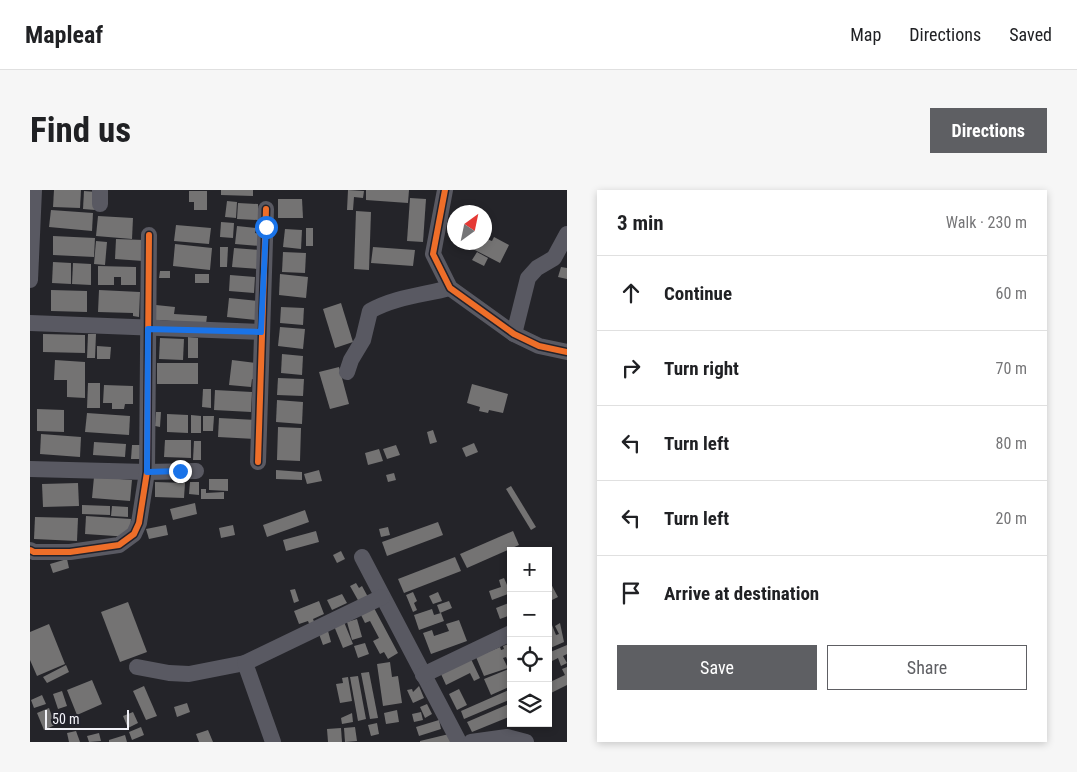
<!DOCTYPE html>
<meta charset="utf-8">
<style>
body{margin:0;font-family:"Roboto Condensed",sans-serif;background:#f6f6f6;color:#202124}
.controls{position:absolute;right:15px;bottom:15px;display:grid;overflow:hidden;border-radius:0px;box-shadow:0 2px 8px #0003}
.controls button{width:45px;height:45px;display:grid;place-items:center;padding:0;border:0;border-bottom:1px solid #e0e0e0;background:#fff;color:#202124;font:25px sans-serif}
.compass{position:absolute;left:417px;top:15px;width:45px;height:45px;border-radius:50%;background:#fff;box-shadow:0 2px 8px #0003;rotate:33deg}
.scale{position:absolute;left:15px;bottom:12px;width:84px;box-sizing:border-box;padding-left:5px;border:2px solid #f2f2f8;border-top:0;font-size:14px;line-height:18px;white-space:nowrap;color:#f2f2f8;-webkit-text-stroke:4px #22222b;paint-order:stroke}
.stop{position:absolute;width:15px;height:15px;margin:-11px;border:4px solid #1a73e8;border-radius:50%;background:#fff}
.stop.end{background:#1a73e8;border-color:#fff;box-shadow:0 1px 5px #0008}
.list{margin:0;padding:0;list-style:none}
h2{display:flex;justify-content:space-between;align-items:center;height:65px;margin:0;padding:0 20px;font-size:21px}
h2 small{font-size:16px;font-weight:400;color:#757577}
.list li{display:grid;grid-template-columns:32px 1fr auto;gap:15px;align-items:center;box-sizing:border-box;height:75px;padding:0 20px;border-top:1px solid #e0e0e0}
.list b{display:block;font-size:19px;white-space:nowrap}
.list em{font-size:16px;font-style:normal;color:#757577}
.actions{display:flex;gap:10px;padding:15px 20px}
.actions a{flex:1;padding:11px 0;border:1px solid #5e5f63;border-radius:0px;text-align:center;font-size:18px;color:#5e5f63}
.actions .main{background:#5e5f63;color:#fff}
.icon{flex:none;width:28px;height:28px;fill:none;stroke:currentColor;stroke-width:2;stroke-linecap:round;stroke-linejoin:round}
.map{position:relative;flex:none;width:537px;height:552px;overflow:hidden;border-radius:0px}
header{display:flex;align-items:center;gap:30px;box-sizing:border-box;height:70px;padding:0 25px;background:#fff;border-bottom:1px solid #e0e0e0}
header strong{font-size:24px}
nav{display:flex;gap:28px;margin-inline-start:auto;font-size:18px}
.intro{display:flex;align-items:center;justify-content:space-between;box-sizing:border-box;height:120px;padding:0 30px}
h1{margin:0;font-size:35px}
.button{padding:12px 22px;border-radius:0px;background:#5e5f63;color:#fff;font-size:18px;font-weight:700}
main{display:flex;gap:30px;padding:0 30px}
aside{flex:1;background:#fff;border-radius:0px;box-shadow:0 2px 8px #0003}
.map>svg:first-child{display:block}
.building{fill:#747373}
.lines{fill:none;stroke-linecap:round;stroke-linejoin:round}
.minor{stroke:#595962;stroke-width:16}
.cycleway-casing{stroke:#22222b;stroke-width:9}
.cycleway{stroke:#ee6e29;stroke-width:6}
.route{stroke:#1a73e8;stroke-width:6}
</style>
<header>
<strong>Mapleaf</strong>
<nav><a>Map</a><a>Directions</a><a>Saved</a></nav>
</header>
<div class="intro"><h1>Find us</h1><a class="button">Directions</a></div>
<main>
<div class="map">
<svg width="537" height="552" viewBox="0 0 537 552">
<rect width="100%" height="100%" fill="#242429"/>
<g class="building">
<polygon points="24,0 51,0 50,18 23,17"/>
<polygon points="191,0 223,0 223,6 191,5"/>
<polygon points="318,0 334,1 333,8 324,7 323,20 317,20"/>
<polygon points="336,0 379,0 378,13 336,10"/>
<polygon points="54,1 66,2 65,20 53,19"/>
<polygon points="159,1 177,1 177,20 164,20 164,12 159,12"/>
<polygon points="380,8 396,9 393,52 377,51"/>
<polygon points="248,9 272,9 273,28 248,28"/>
<polygon points="197,11 207,12 206,28 195,27"/>
<polygon points="208,13 228,14 228,30 207,29"/>
<polygon points="21,20 63,23 62,41 19,37"/>
<polygon points="326,21 341,22 339,80 324,79"/>
<polygon points="68,26 103,28 102,49 66,46"/>
<polygon points="191,32 204,33 203,48 190,47"/>
<polygon points="146,35 181,38 179,54 144,51"/>
<polygon points="207,36 226,38 225,43 231,44 230,56 205,54"/>
<rect x="276" y="38" width="7" height="18"/>
<polygon points="255,39 272,40 271,59 253,57"/>
<polygon points="23,46 65,48 64,67 23,65"/>
<polygon points="464,47 479,55 470,73 441,58 443,52 454,52 454,48 462,51"/>
<polygon points="86,49 114,50 113,71 85,69"/>
<polygon points="66,51 77,52 75,75 64,74"/>
<polygon points="145,54 182,58 180,80 143,76"/>
<polygon points="190,57 198,57 197,77 190,77"/>
<polygon points="343,57 385,60 383,76 341,73"/>
<polygon points="204,58 229,60 228,79 202,77"/>
<polygon points="253,62 276,63 275,83 252,82"/>
<polygon points="447,62 458,68 454,76 442,70"/>
<polygon points="23,72 41,73 41,94 22,93"/>
<polygon points="43,73 61,74 61,95 42,94"/>
<polygon points="68,76 106,77 106,95 91,95 91,87 84,87 84,95 68,95"/>
<polygon points="531,77 537,78 537,89 528,87"/>
<polygon points="130,81 140,81 140,88 129,88"/>
<rect x="165" y="84" width="14" height="9"/>
<polygon points="250,84 278,87 276,108 249,105"/>
<polygon points="200,85 225,87 224,103 199,101"/>
<polygon points="21,100 57,101 57,122 21,121"/>
<polygon points="69,100 110,102 109,127 103,126 103,123 68,122"/>
<polygon points="199,108 228,111 226,130 197,127"/>
<polygon points="311,113 323,152 305,158 293,119"/>
<polygon points="126,115 145,117 144,124 177,126 176,134 130,130 130,135 124,135"/>
<polygon points="251,117 274,118 273,135 250,133"/>
<polygon points="250,137 275,139 273,159 248,156"/>
<polygon points="13,144 55,145 55,163 13,162"/>
<polygon points="58,144 66,144 65,168 57,168"/>
<polygon points="158,147 168,148 168,168 158,168"/>
<polygon points="130,148 154,149 153,170 129,169"/>
<polygon points="67,156 81,157 80,169 67,169"/>
<polygon points="252,164 273,166 272,185 251,183"/>
<polygon points="25,170 55,172 55,208 37,207 37,190 24,190"/>
<polygon points="202,170 227,173 225,190 222,189 221,197 199,195"/>
<rect x="127" y="173" width="41" height="21"/>
<polygon points="309,177 319,214 300,219 289,182"/>
<polygon points="248,188 274,189 273,206 247,205"/>
<polygon points="58,193 70,193 70,218 57,218"/>
<polygon points="442,194 478,204 473,223 459,220 458,223 449,221 450,217 437,213"/>
<polygon points="74,195 103,196 103,214 95,214 94,219 82,219 82,213 73,213"/>
<polygon points="173,199 181,199 181,218 172,217"/>
<polygon points="185,200 222,202 221,222 184,220"/>
<polygon points="247,210 273,212 272,234 246,232"/>
<polygon points="7,219 34,220 34,242 7,241"/>
<polygon points="126,222 131,222 130,237 125,236"/>
<polygon points="57,223 100,226 99,245 55,242"/>
<polygon points="137,224 158,225 158,243 137,242"/>
<polygon points="161,225 171,226 171,243 161,243"/>
<polygon points="173,226 184,226 183,241 173,241"/>
<polygon points="189,228 226,230 225,249 188,247"/>
<polygon points="248,237 271,238 270,271 247,270"/>
<polygon points="403,240 407,252 400,254 397,242"/>
<polygon points="11,244 51,247 50,267 10,264"/>
<polygon points="135,250 161,250 161,268 134,267"/>
<polygon points="164,251 171,251 171,270 163,270"/>
<polygon points="64,252 96,254 95,267 63,265"/>
<polygon points="444,253 448,262 436,267 432,258"/>
<polygon points="102,255 111,255 110,269 101,269"/>
<polygon points="366,255 370,265 357,269 353,259"/>
<polygon points="349,259 353,271 338,275 335,263"/>
<polygon points="246,280 272,282 272,290 246,289"/>
<polygon points="289,280 292,291 277,294 274,284"/>
<polygon points="364,283 366,290 358,292 356,285"/>
<polygon points="64,287 102,290 100,311 62,308"/>
<polygon points="179,289 198,289 198,301 179,300"/>
<polygon points="125,292 155,293 154,308 125,307"/>
<polygon points="160,292 169,292 169,305 159,304"/>
<polygon points="48,293 49,316 13,317 12,294"/>
<polygon points="481,296 506,337 501,340 476,299"/>
<polygon points="171,299 176,299 176,303 194,302 194,309 171,309"/>
<polygon points="165,313 167,324 143,330 140,319"/>
<polygon points="52,315 80,316 80,325 52,324"/>
<polygon points="82,316 98,317 98,327 81,326"/>
<polygon points="275,320 279,332 237,347 233,335"/>
<polygon points="56,326 101,329 100,347 55,344"/>
<polygon points="5,327 48,328 47,351 4,349"/>
<polygon points="408,332 413,345 357,366 352,352"/>
<polygon points="136,335 138,345 119,349 116,339"/>
<polygon points="203,335 205,345 191,348 189,338"/>
<polygon points="358,337 360,345 351,347 349,339"/>
<polygon points="286,341 289,352 256,361 253,350"/>
<polygon points="483,341 489,355 437,378 430,364"/>
<polygon points="311,361 315,369 307,373 303,365"/>
<polygon points="425,367 431,381 374,403 368,389"/>
<polygon points="37,369 39,378 23,383 20,374"/>
<polygon points="474,388 477,395 481,394 481,403 462,410 459,401 471,397 469,390"/>
<polygon points="520,392 528,407 522,410 518,404 518,393"/>
<polygon points="326,393 329,398 332,396 338,407 329,412 320,396"/>
<polygon points="265,399 269,411 264,413 260,400"/>
<polygon points="383,402 387,411 384,413 387,420 383,422 376,405"/>
<polygon points="408,402 412,411 403,414 399,406"/>
<polygon points="312,404 317,413 302,420 297,410"/>
<polygon points="289,411 294,424 283,429 285,434 280,436 278,431 269,434 264,421"/>
<polygon points="419,411 422,418 410,423 407,415"/>
<polygon points="98,412 117,462 90,472 71,422"/>
<polygon points="481,412 481,425 470,429 466,418"/>
<polygon points="344,418 368,463 358,469 354,462 350,464 343,451 349,448 340,431 335,433 331,425"/>
<polygon points="402,419 404,425 411,423 414,431 389,440 384,425"/>
<polygon points="327,429 332,447 322,450 317,432"/>
<polygon points="429,430 437,451 401,464 393,443 402,440 404,446 419,441 416,434"/>
<polygon points="314,432 323,454 313,458 304,436"/>
<polygon points="530,433 534,452 518,459 518,436 522,435 526,445 529,444 525,436"/>
<polygon points="19,434 35,474 7,486 0,470 0,442"/>
<polygon points="298,441 301,452 293,455 289,444"/>
<polygon points="335,453 339,464 328,468 324,456"/>
<polygon points="481,453 481,496 461,505 454,489 481,478 476,467 473,468 478,478 454,486 446,467 470,457 471,460 474,459 473,456"/>
<polygon points="537,455 537,464 533,466 537,473 531,476 528,468 522,471 518,463"/>
<polygon points="441,469 450,488 444,491 440,483 416,495 411,484"/>
<polygon points="360,472 362,487 368,486 372,513 353,516 347,474"/>
<polygon points="36,475 39,482 17,493 13,487"/>
<polygon points="537,477 537,495 521,503 518,493 535,485 532,479"/>
<polygon points="339,482 348,528 340,529 331,483"/>
<polygon points="328,486 336,529 328,531 320,487"/>
<polygon points="318,487 322,511 310,513 306,494 313,493 312,488"/>
<polygon points="62,490 72,514 47,525 37,500"/>
<polygon points="114,496 127,526 116,530 103,501"/>
<polygon points="389,496 394,508 383,513 377,500 382,499 383,502"/>
<polygon points="429,499 437,515 427,520 419,504"/>
<polygon points="481,499 481,509 434,529 431,521"/>
<polygon points="32,501 37,516 28,519 23,504"/>
<polygon points="12,505 16,514 4,518 1,510"/>
<polygon points="157,513 160,522 147,527 144,517"/>
<polygon points="481,513 481,526 442,542 437,532"/>
<polygon points="397,514 402,524 395,528 390,517"/>
<polygon points="19,518 25,535 14,540 7,523"/>
<polygon points="367,520 369,532 356,534 354,523"/>
<polygon points="103,522 108,533 98,538 93,526"/>
<polygon points="391,522 393,530 384,532 382,524"/>
<polygon points="322,523 323,532 312,534 311,528"/>
<polygon points="409,530 411,539 389,546 386,537"/>
<polygon points="347,533 349,544 341,546 338,535"/>
<polygon points="111,537 114,545 102,550 99,542"/>
<polygon points="325,537 327,551 315,552 314,538"/>
<polygon points="311,538 312,552 298,552 297,539"/>
<polygon points="178,540 183,552 169,552 166,544"/>
<polygon points="46,541 50,552 39,552 37,543"/>
<polygon points="69,543 71,551 59,552 57,546"/>
<polygon points="419,544 421,552 390,552 390,551"/>
<polygon points="95,545 97,552 79,552 79,550"/>
</g>
<g class="lines">
<g class="minor">
<polyline points="415,0 403,64 420,98 484,144 509,156 537,162"/>
<polyline points="70,14 70,0"/>
<polyline points="0,90 4,0"/>
<polyline points="0,133 231,142"/>
<polyline points="484,144 498,88 507,78 524,68 537,44"/>
<path d="M317,182L321,170L333,150L340,121C365,107 393,105 420,98"/>
<polyline points="228,272 236,19"/>
<polyline points="0,279 117,282 166,281"/>
<polyline points="0,360 4,362 40,362 89,355 104,344 109,333 117,282 119,45"/>
<polyline points="332,367 429,552"/>
<polyline points="107,477 139,483 159,484 215,473"/>
<polyline points="393,485 481,443"/>
<polyline points="243,552 215,473 352,407"/>
<polyline points="441,552 477,547 496,552"/>
</g>
<defs>
<g id="cycleway">
<polyline points="415,0 403,64 420,98 484,144 509,156 537,162"/>
<polyline points="228,272 236,19"/>
<polyline points="0,360 4,362 40,362 89,355 104,344 109,333 117,282 119,45"/>
</g>
</defs>
<use href="#cycleway" class="cycleway-casing"/>
<use href="#cycleway" class="cycleway"/>
</g>
<g class="lines">
<polyline class="route" points="150,281 117,282 118,139 231,142 236,37"/>
</g>
</svg>
<div class="controls">
<button>+</button>
<button>−</button>
<button><svg class="icon" aria-label="locate" viewBox="0 0 24 24"><circle cx="12" cy="12" r="6"/><path d="M12 2v4M12 18v4M2 12h4M18 12h4"/></svg></button>
<button><svg class="icon" aria-label="layers" viewBox="0 0 24 24"><path d="M12 4l9 5-9 5-9-5zM3 14l9 5 9-5"/></svg></button>
</div>
<svg class="compass" viewBox="-18 -18 36 36"><path d="M0-13l5 13h-10z" fill="#e53935"/><path d="M0 13l5-13h-10z" fill="#757577"/></svg>
<div class="scale">50 m</div>
<div class="stop" style="left:236px;top:37px"></div>
<div class="stop end" style="left:150px;top:281px"></div>
</div>
<aside>
<h2>3 min<small>Walk · 230 m</small></h2>
<ul class="list">
<li><svg class="icon" aria-label="ahead" viewBox="0 0 24 24"><path d="M12 20V5M6 11l6-6 6 6"/></svg><div><b>Continue</b></div><em>60 m</em></li>
<li><svg class="icon" aria-label="right" viewBox="0 0 24 24"><path d="M7 20v-9h11M14 6l5 5-5 5"/></svg><div><b>Turn right</b></div><em>70 m</em></li>
<li><svg class="icon" aria-label="left" viewBox="0 0 24 24"><path d="M17 20v-9H6M10 6l-5 5 5 5"/></svg><div><b>Turn left</b></div><em>80 m</em></li>
<li><svg class="icon" aria-label="left" viewBox="0 0 24 24"><path d="M17 20v-9H6M10 6l-5 5 5 5"/></svg><div><b>Turn left</b></div><em>20 m</em></li>
<li><svg class="icon" aria-label="arrive" viewBox="0 0 24 24"><path d="M6 21V4h12l-3 4 3 4H6"/></svg><div><b>Arrive at destination</b></div></li>
</ul>
<div class="actions"><a class="main">Save</a><a>Share</a></div>
</aside>
</main>
